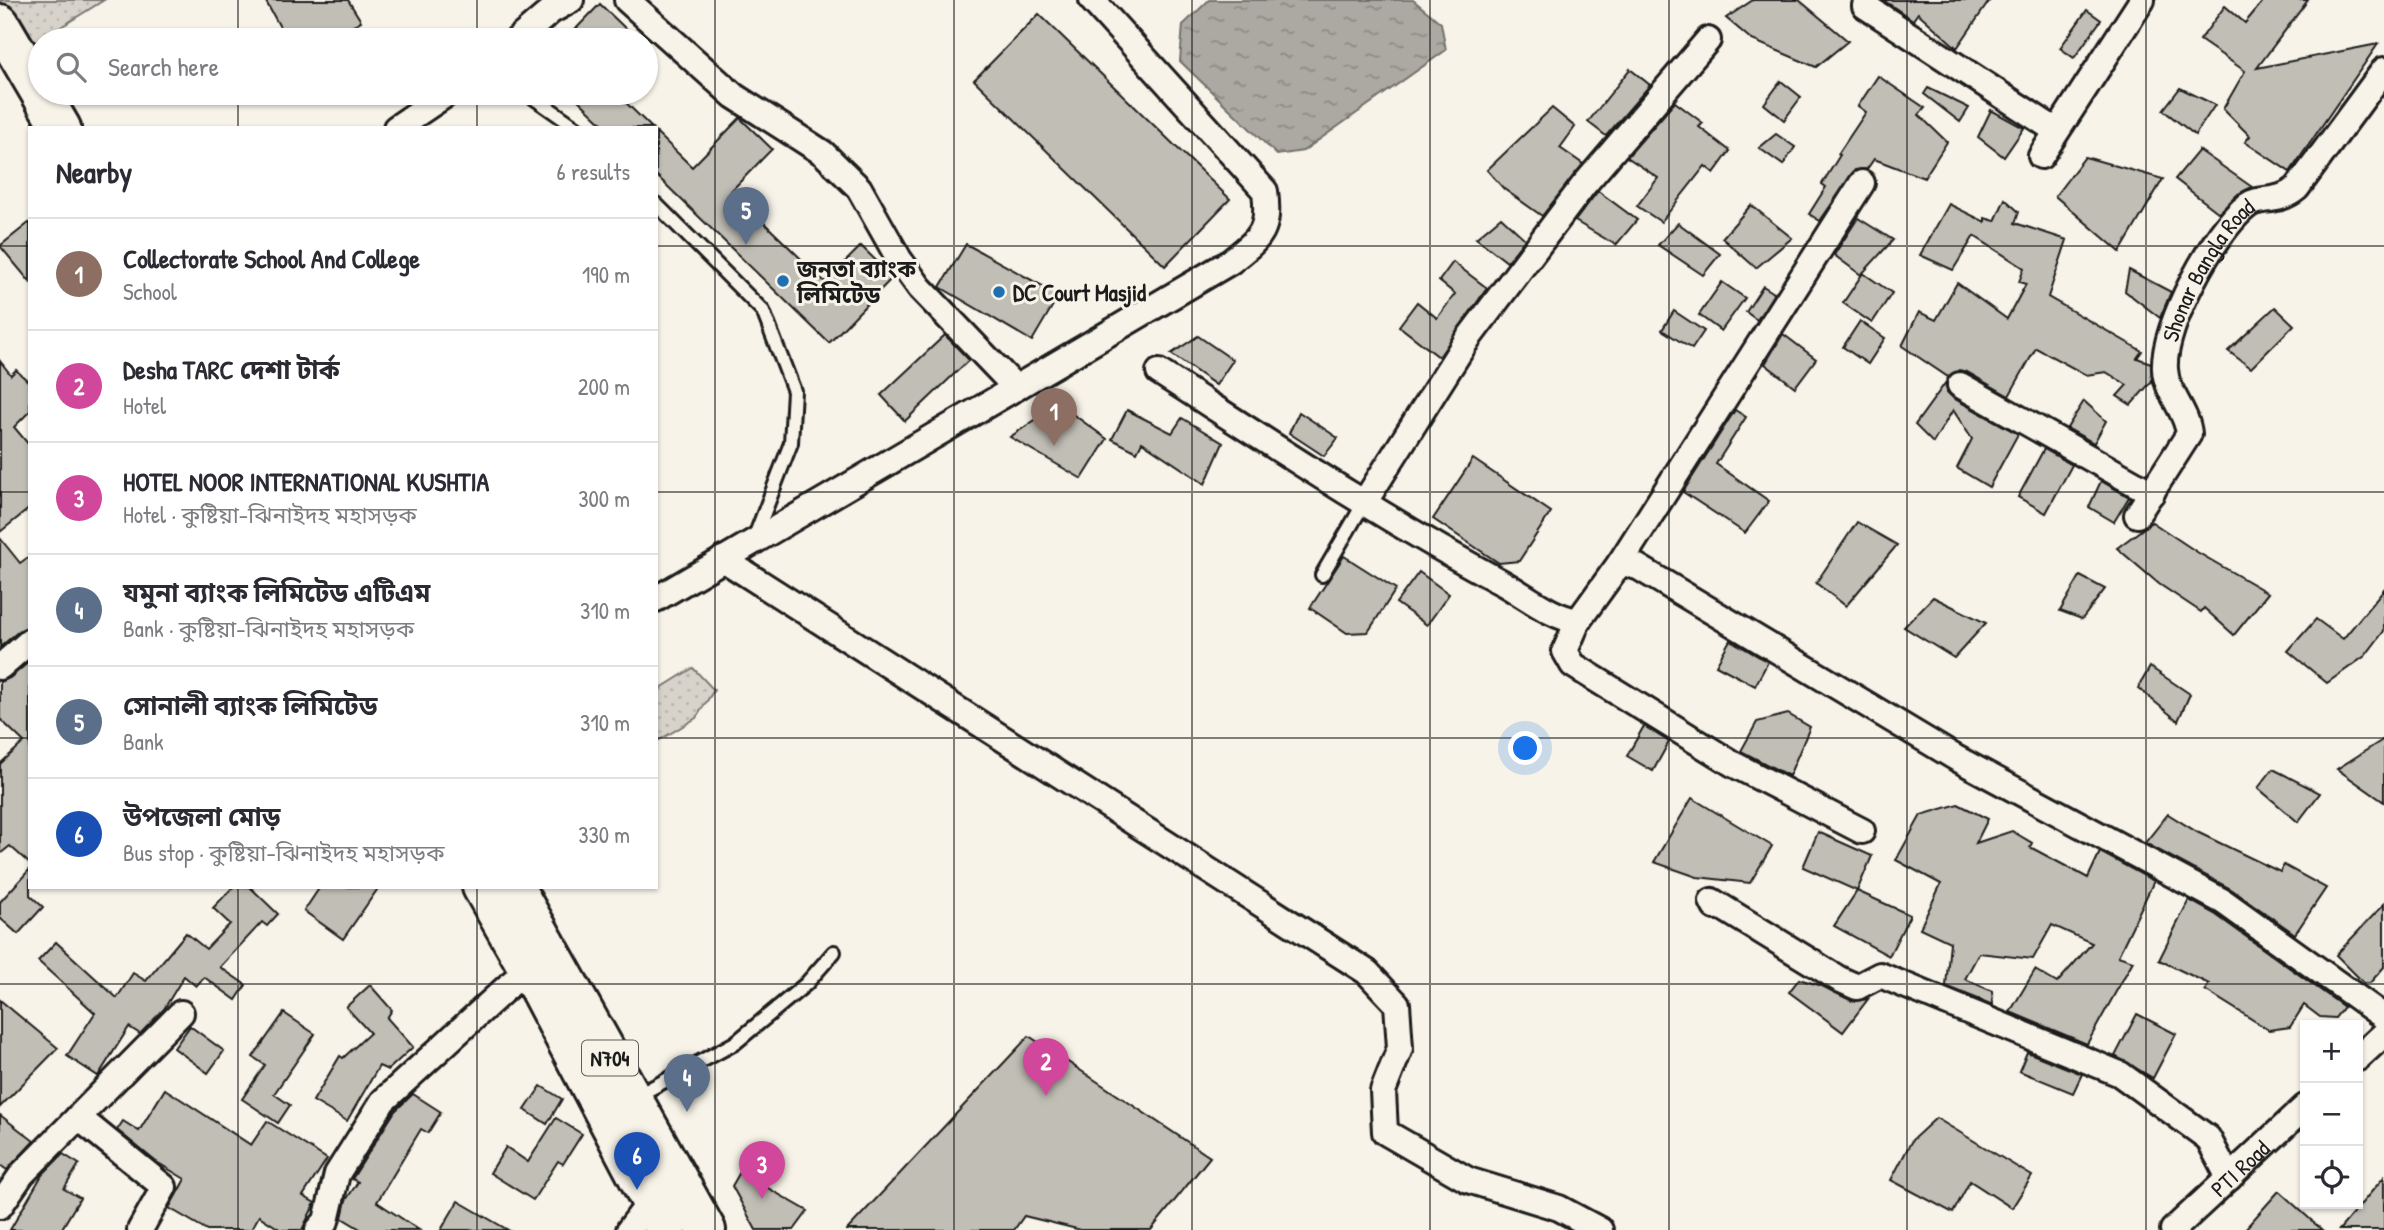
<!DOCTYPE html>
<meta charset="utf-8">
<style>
body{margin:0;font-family:"Patrick Hand","Noto Sans Bengali",sans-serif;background:#f7f7f7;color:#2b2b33}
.controls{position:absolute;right:21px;bottom:21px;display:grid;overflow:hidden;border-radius:0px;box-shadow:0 2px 5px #0004}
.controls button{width:63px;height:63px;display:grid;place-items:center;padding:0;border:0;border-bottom:2px solid #e1e1e2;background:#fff;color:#2b2b33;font:35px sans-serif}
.you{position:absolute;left:1526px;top:749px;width:24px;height:24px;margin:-18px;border:5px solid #fff;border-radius:50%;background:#1a73e8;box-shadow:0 0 0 10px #1a73e833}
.badge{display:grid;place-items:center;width:46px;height:46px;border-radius:50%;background:#2563eb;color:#fff;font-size:23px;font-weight:700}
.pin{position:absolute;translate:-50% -58px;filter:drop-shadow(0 2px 4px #0008)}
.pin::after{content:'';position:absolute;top:37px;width:24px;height:21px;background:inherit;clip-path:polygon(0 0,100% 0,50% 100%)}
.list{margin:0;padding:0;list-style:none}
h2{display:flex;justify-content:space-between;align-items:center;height:91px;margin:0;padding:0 28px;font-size:30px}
h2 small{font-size:23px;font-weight:400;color:#7c7c81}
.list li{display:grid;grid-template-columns:46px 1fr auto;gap:21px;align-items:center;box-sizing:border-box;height:112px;padding:0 28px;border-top:2px solid #e1e1e2}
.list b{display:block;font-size:26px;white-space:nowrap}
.list p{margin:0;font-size:23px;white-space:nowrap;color:#7c7c81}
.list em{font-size:23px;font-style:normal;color:#7c7c81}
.icon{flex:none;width:38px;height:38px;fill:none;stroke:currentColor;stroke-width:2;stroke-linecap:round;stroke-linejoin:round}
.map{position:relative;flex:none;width:2384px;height:1230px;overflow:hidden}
.search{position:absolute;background:#fff;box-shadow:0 2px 5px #0004;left:28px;top:28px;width:630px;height:77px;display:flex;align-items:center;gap:18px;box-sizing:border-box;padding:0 24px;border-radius:38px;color:#7c7c81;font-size:26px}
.panel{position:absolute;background:#fff;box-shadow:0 2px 5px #0004;left:28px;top:126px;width:630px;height:763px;border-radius:0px}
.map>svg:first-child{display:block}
.park{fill:url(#park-dots);stroke:#7a7874;stroke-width:2}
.water{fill:url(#water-ripples);stroke:#72716c;stroke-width:2}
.building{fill:#c0beb5;stroke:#1c1c1c;stroke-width:2}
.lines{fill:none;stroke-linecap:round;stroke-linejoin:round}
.service-casing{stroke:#1c1c1c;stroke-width:18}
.minor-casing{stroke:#1c1c1c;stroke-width:30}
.trunk-casing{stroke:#1c1c1c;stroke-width:44}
.service{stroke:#f7f3e8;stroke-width:12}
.minor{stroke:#f7f3e8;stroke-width:24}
.trunk{stroke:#f7f3e8;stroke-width:38}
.grid{fill:none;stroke:#1c1c1c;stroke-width:2;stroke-opacity:0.55}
.poi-dot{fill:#1f6fb2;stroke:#f7f3e8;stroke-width:2.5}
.labels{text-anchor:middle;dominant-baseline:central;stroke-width:6;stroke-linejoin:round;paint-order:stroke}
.shield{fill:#f7f3e8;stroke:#5e5c59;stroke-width:2}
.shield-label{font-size:21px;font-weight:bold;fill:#1c1c1c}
.poi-label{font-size:23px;font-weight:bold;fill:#1c1c1c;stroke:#f7f3e8;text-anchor:start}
.street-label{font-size:23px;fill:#1c1c1c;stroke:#f7f3e8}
</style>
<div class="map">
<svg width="2384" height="1230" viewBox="0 0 2384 1230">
<defs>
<pattern id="park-dots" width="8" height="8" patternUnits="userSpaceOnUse" patternTransform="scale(1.75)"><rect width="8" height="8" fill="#d7d3cb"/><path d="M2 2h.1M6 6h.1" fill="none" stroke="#b8b5ae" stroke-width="1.8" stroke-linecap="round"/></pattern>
<pattern id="water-ripples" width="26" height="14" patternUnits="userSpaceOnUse" patternTransform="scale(1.75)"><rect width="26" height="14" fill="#aca9a2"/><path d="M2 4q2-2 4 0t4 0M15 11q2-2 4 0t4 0" fill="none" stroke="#8b8983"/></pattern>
</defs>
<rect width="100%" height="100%" fill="#f7f3e8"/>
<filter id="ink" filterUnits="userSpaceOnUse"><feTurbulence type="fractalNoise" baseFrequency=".0143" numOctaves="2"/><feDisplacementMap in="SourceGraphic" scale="14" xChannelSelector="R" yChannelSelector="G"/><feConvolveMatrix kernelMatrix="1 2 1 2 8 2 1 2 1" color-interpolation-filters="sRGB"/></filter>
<g filter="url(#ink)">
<g class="park">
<polygon points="0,0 104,0 24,50"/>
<polygon points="693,668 714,690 696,718 656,742 656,691"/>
</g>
<polygon class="water" points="1209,0 1413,0 1441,23 1446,50 1303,151 1277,155 1180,61 1183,25"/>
<g class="building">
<polygon points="265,0 348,0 361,21 331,40 287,40"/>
<polygon points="1753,0 1799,0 1848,41 1816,67 1752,40 1726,18"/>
<polygon points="1883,0 1990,0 1957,48 1918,13 1913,20"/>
<polygon points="2264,0 2308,0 2257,68 2378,44 2290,172 2245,142 2250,136 2223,109 2245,71 2200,40 2225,6 2245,23"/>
<polygon points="600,4 627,30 617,40 565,40"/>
<polygon points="2087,10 2101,20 2074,58 2060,48"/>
<polygon points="1039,14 1230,199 1165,266 974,80"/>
<polygon points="1630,69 1650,85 1606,136 1588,122"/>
<polygon points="1878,76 1925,108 1919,115 1947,142 1924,178 1874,159 1867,169 1855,170 1820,221 1809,214 1826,187 1822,184 1840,155 1838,154 1866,112 1858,106"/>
<polygon points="1781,81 1801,97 1784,120 1764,104"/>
<polygon points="1928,88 1969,108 1960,122 1924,94"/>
<polygon points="2180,88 2215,105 2195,135 2163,110"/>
<polygon points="571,93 616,93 652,128 607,128"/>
<polygon points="1675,102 1703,123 1699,127 1730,151 1714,173 1705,166 1661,222 1637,206 1658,178 1627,157"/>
<polygon points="1552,108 1575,127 1560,148 1583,164 1542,216 1504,189 1487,170"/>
<polygon points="1991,110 2024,128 2004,157 1978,137"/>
<polygon points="740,118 772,149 731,191 825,282 861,246 893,277 829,343 656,175 656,132 692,167"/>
<polygon points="1776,134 1795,147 1783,165 1759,148"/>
<polygon points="2199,150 2252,187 2238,194 2219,213 2175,179"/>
<polygon points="2085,157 2163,179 2120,252 2055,196"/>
<polygon points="1598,191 1637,220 1616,245 1575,221"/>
<polygon points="2005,199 2019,212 2015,223 2067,240 2048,297 2142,351 2137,358 2151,363 2152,381 2131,405 2117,396 2127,385 2106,372 2086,375 2036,348 2009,396 1967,372 1959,370 1948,377 1902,346 1919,312 1936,320 1957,283 2007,319 2026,284 2019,282 2024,268 1974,236 1953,270 1920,255 1949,204 1985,222 1985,218 1995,221"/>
<polygon points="1751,205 1792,238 1756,268 1722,238"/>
<polygon points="1501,217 1525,239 1507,262 1476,238"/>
<polygon points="1858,218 1893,240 1861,275 1834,255"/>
<polygon points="30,222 30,282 0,246"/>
<polygon points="1678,223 1720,254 1703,275 1658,245"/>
<polygon points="966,244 1059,295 1032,341 940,287"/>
<polygon points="1453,262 1487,288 1439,357 1399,326 1417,302 1437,318 1455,294 1439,281"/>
<polygon points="2129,270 2171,292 2160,318 2125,291"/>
<polygon points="1863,273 1892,293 1872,323 1843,303"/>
<polygon points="1722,282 1745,298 1721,331 1699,315"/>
<polygon points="1763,286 1774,293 1757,320 1746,312"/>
<polygon points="2275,307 2294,325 2251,368 2228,351"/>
<polygon points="1674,311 1704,331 1692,349 1662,330"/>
<polygon points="1860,321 1885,338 1868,364 1843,347"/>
<polygon points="1783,334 1816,359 1795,387 1765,364"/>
<polygon points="945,335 969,360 905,421 881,395"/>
<polygon points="1198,336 1233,360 1216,385 1171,354"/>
<polygon points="0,361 11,375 16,370 30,383 30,411 14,427 30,446 30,508 0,532"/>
<polygon points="1946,382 1947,392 1953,398 2018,434 1989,487 1957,468 1972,439 1953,410 1933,443 1915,425"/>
<polygon points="2084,401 2106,421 2094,443 2067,428"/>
<polygon points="1059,404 1107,439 1082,479 1010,437"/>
<polygon points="1127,410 1172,433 1182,418 1223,443 1205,484 1142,442 1137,452 1112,439"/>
<polygon points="1735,410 1746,417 1716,464 1769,501 1745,533 1683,492"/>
<polygon points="1299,412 1338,438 1324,456 1289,433"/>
<polygon points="2044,449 2072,465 2046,513 2018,497"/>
<polygon points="1473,459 1551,512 1519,561 1499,563 1433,519"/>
<polygon points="2101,481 2129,497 2114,522 2089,507"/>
<polygon points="1857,522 1897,545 1846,606 1816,583"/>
<polygon points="2152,522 2197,552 2268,593 2234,635 2204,608 2201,612 2159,584 2117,548"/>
<polygon points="0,538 20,563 30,556 30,626 20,630 0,647"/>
<polygon points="1344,556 1396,589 1368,632 1347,633 1310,608"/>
<polygon points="1419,572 1449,594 1427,625 1396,603"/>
<polygon points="2080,576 2105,589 2082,619 2060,611"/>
<polygon points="2384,589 2384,631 2365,656 2327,683 2288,651 2316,619 2343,639"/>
<polygon points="1933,597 1986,623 1954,658 1904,627"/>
<polygon points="1730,640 1768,662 1755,686 1716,665"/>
<polygon points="30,661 30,864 10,846 0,854 0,764 24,742 0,719 0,682 10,678"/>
<polygon points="2150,667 2190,694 2178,721 2138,688"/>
<polygon points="1788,714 1810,727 1789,776 1741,751 1757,722"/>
<polygon points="1644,726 1669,742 1653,771 1627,756"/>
<polygon points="2384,739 2384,802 2337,769"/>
<polygon points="2273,769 2320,793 2298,822 2258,788"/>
<polygon points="1692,798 1772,846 1750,883 1697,877 1654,862"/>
<polygon points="1958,804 1988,819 1976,843 2012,831 2032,843 2030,847 2088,878 2100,852 2154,881 2118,956 2133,961 2087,1044 2010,1012 2035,970 2057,983 2092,943 2052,925 2033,959 1979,953 1965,979 1992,991 1993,1005 1946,986 1950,942 1920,928 1941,884 1896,860 1921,815"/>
<polygon points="2168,814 2197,832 2280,872 2284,865 2326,888 2295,934 2231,889 2145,843"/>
<polygon points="1818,832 1872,856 1857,891 1803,867"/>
<polygon points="30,869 30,895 43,907 18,934 0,918 0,902"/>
<polygon points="233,887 250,887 278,914 267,926 262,922 220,967 246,985 236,1000 204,977 196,986 184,976 164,1009 140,1034 129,1027 98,1076 67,1056 95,1013 38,961 56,942 117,998 133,973 146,981 186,933 206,949 230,924 213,908"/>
<polygon points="320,887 379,887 343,939 304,911"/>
<polygon points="1857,891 1910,915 1889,956 1834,926"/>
<polygon points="2189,900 2216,915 2344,1007 2335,1018 2320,1017 2304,1005 2290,1027 2269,1030 2205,990 2209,984 2159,960"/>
<polygon points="2384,904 2384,967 2370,983 2364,983 2336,955"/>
<polygon points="1799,979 1822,986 1852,1001 1868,999 1843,1032 1789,992"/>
<polygon points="370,985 392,1010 387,1018 413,1047 388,1070 379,1066 347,1121 313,1101 340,1056 343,1058 370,1033 346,1007"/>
<polygon points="0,1000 58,1048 0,1107"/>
<polygon points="284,1013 315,1034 274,1094 290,1105 278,1123 242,1099 265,1065 253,1057"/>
<polygon points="2137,1014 2176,1034 2153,1078 2115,1056"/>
<polygon points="190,1026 224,1051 208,1073 174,1048"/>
<polygon points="1029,1036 1210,1157 1151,1230 1081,1230 1024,1216 1014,1230 847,1230"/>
<polygon points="2027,1052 2082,1074 2073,1093 2019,1071"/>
<polygon points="541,1086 562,1099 547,1124 525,1110"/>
<polygon points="165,1089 251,1145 267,1121 327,1159 303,1196 315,1203 302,1230 281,1230 259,1216 251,1230 207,1230 169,1208 185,1179 155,1161 117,1130 123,1121 139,1131"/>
<polygon points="413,1094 441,1112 428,1133 421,1129 377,1202 419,1230 362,1230 342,1218 346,1200 358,1182 352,1179 395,1111"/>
<polygon points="0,1115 34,1141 7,1170 0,1165"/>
<polygon points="556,1118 582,1134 563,1164 558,1161 533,1200 490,1173 506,1147 528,1162"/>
<polygon points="1936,1118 2032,1176 2012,1208 1970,1181 1953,1213 1891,1180 1912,1140"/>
<polygon points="63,1154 79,1164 64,1189 80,1198 61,1230 10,1230 42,1175"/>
<polygon points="740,1172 808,1211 794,1230 756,1230 732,1186"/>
<polygon points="2384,1177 2384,1230 2339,1230"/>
<polygon points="2279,1191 2322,1230 2244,1230"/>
<polygon points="458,1201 508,1230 441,1230"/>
</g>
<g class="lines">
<defs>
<g id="service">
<polyline points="527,93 577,128"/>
<polyline points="656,204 763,311 794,391 791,443 754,539"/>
<polyline points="1322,575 1364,503"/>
<polyline points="635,1097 735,1043 806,984 834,952"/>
</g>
<g id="minor">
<polyline points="627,0 734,96 823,153 859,188 899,259 920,288 1016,388"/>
<polyline points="1865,6 2055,130"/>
<polyline points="517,40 551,11 571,0"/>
<polyline points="396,128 448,93"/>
<polyline points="2041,156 2142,0"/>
<path d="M1159,372C1271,444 1382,518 1499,581C1524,594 1550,617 1578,621L1620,563L1638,567L1956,758L2224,902L2384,1017"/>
<polyline points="1960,385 2152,493"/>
<polyline points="1364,503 1467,340 1583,186 1708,40"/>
<path id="s1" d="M2137,515L2189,434C2187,410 2166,393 2165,369C2162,327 2215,229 2248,205C2261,196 2278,204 2297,188L2384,70"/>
<polyline points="723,559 1367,972 1397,1004 1400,1048 1383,1091 1385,1132 1468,1180 1559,1208 1600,1230"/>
<polyline points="1620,563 1862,183"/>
<path d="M656,599L1230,262C1261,237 1270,232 1265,191L1092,0"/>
<polyline points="1578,621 1565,651 1573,665 1733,764 1862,831"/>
<polyline points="0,667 30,641"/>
<polyline points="1715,907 1712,901 1839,979 1857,987 1880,975 2120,1074 2208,1138 2229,1178"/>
<polyline points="2358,1058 2384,1034"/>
<polyline points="78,1117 164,1187 140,1230"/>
<polyline points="0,1206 22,1174 181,1013"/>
<polyline points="318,1230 326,1221 337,1174 383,1101 528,968"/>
<polyline points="629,1230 650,1202 661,1194"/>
<path id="s2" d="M2173,1230L2305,1107"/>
</g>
<g id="trunk">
<polyline points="0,24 61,128"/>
<polyline points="482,887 528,968 666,1230"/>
<polyline points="514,887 706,1230"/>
</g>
</defs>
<use href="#service" class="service-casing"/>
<use href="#minor" class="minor-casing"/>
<use href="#trunk" class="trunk-casing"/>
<use href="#service" class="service"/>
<use href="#minor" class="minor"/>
<use href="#trunk" class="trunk"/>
</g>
</g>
<path class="grid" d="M238,0V40M477,0V40M715,0V1230M954,0V1230M1192,0V1230M1430,0V1230M1669,0V1230M1907,0V1230M2146,0V1230M238,93V128M477,93V128M0,246H30M656,246H2384M0,492H30M656,492H2384M0,738H30M656,738H2384M238,887V1230M477,887V1230M0,984H2384"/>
<g class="poi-dot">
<circle cx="783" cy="281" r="7"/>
<circle cx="999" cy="292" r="7"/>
</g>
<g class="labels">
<rect class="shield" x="582" y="1040.5" width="56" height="35" rx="5"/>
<g class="shield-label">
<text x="610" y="1058">N704</text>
</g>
<g class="poi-label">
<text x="797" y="268">জনতা ব্যাংক<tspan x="797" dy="26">লিমিটেড</tspan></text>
<text x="1013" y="292">DC Court Masjid</text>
</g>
<g class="street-label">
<text stroke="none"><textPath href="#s1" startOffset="276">Shonar Bangla Road</textPath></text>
<text stroke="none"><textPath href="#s2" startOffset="91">PTI Road</textPath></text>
</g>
</g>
</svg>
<div class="controls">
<button>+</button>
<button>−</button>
<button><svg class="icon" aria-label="locate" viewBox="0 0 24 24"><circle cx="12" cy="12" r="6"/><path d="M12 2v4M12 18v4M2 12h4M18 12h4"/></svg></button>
</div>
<div class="you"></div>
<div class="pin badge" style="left:1054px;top:446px;background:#8d6e63">1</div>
<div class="pin badge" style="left:1046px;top:1096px;background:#d1479c">2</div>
<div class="pin badge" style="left:762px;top:1199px;background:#d1479c">3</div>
<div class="pin badge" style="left:687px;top:1112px;background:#5c6f8a">4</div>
<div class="pin badge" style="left:746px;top:245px;background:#5c6f8a">5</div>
<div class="pin badge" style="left:637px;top:1190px;background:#1a4fb4">6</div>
<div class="search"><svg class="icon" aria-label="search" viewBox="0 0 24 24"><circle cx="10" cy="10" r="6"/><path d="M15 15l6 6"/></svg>Search here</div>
<section class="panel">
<h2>Nearby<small>6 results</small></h2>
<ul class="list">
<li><span class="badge" style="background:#8d6e63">1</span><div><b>Collectorate School And College</b><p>School</p></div><em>190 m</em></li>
<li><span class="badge" style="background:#d1479c">2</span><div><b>Desha TARC দেশা টার্ক</b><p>Hotel</p></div><em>200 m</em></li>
<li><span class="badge" style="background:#d1479c">3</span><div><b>HOTEL NOOR INTERNATIONAL KUSHTIA</b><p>Hotel · কুষ্টিয়া-ঝিনাইদহ মহাসড়ক</p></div><em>300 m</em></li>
<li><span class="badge" style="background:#5c6f8a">4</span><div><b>যমুনা ব্যাংক লিমিটেড এটিএম</b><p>Bank · কুষ্টিয়া-ঝিনাইদহ মহাসড়ক</p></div><em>310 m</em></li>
<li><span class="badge" style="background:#5c6f8a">5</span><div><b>সোনালী ব্যাংক লিমিটেড</b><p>Bank</p></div><em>310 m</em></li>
<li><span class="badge" style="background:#1a4fb4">6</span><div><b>উপজেলা মোড়</b><p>Bus stop · কুষ্টিয়া-ঝিনাইদহ মহাসড়ক</p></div><em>330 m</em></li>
</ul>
</section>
</div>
